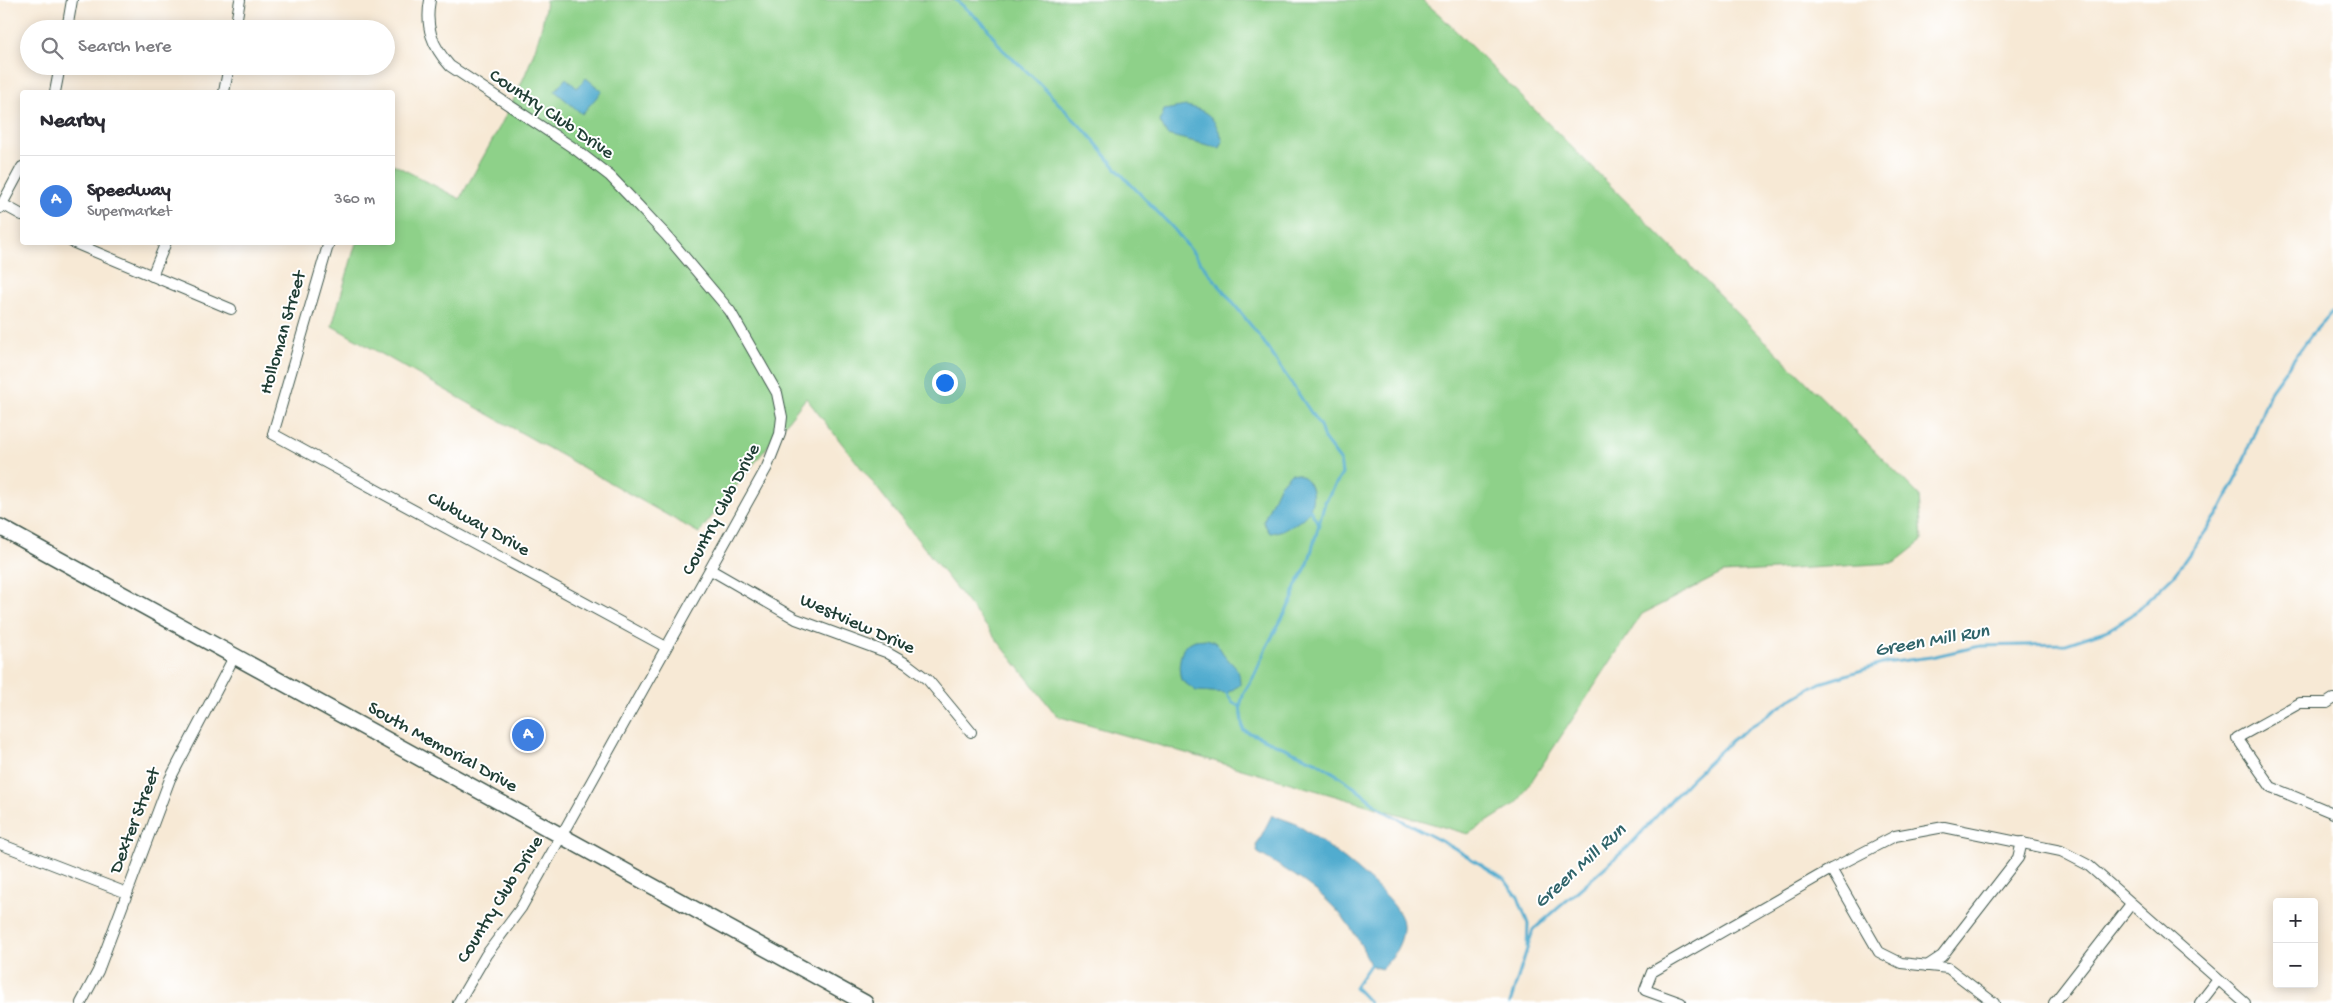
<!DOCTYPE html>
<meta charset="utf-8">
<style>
body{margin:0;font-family:"Gochi Hand",sans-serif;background:#f7f7f7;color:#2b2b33}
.controls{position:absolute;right:15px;bottom:15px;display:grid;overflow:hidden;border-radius:5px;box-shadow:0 2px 12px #0003}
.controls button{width:45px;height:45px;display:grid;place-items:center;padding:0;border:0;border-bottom:1px solid #e1e1e2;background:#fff;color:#2b2b33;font:25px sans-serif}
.you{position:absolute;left:944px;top:382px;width:18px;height:18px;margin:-12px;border:4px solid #fff;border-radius:50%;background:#1a73e8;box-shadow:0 0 0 8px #1a73e833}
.badge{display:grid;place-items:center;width:32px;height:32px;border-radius:50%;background:#ea580c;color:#fff;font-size:16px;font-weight:700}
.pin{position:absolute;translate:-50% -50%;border:2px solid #fff;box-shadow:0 1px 5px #0006}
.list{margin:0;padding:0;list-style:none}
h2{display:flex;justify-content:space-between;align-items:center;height:65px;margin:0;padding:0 20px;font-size:21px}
h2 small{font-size:16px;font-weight:400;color:#7c7c81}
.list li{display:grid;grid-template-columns:32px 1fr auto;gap:15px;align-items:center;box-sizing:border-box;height:90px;padding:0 20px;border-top:1px solid #e1e1e2}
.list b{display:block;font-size:19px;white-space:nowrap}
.list p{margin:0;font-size:16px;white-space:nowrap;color:#7c7c81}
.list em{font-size:16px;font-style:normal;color:#7c7c81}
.icon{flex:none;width:28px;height:28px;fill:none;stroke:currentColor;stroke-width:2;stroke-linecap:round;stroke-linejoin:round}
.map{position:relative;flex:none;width:2333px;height:1003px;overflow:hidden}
.search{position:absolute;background:#fff;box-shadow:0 2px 12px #0003;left:20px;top:20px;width:375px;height:55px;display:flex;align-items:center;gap:12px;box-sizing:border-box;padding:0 18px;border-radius:28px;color:#7c7c81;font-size:19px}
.panel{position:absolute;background:#fff;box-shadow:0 2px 12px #0003;left:20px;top:90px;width:375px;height:155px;border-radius:5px}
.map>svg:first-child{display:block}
.green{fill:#8ed189;stroke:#56875e}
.water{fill:#51accf;stroke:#387482}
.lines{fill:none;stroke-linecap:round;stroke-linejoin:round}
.stream{stroke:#51accf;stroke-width:3}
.street-casing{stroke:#3f574c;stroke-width:12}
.primary-casing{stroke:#3f574c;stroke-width:18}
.street{stroke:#fff;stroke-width:10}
.primary{stroke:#fff;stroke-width:15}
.labels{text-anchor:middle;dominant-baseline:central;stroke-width:4;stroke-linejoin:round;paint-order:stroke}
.street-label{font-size:19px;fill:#1f3d34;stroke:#fff}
.water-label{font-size:20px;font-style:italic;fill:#30646a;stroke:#fff}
</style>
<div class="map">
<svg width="2333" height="1003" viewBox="0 0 2333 1003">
<rect width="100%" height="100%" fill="#fff"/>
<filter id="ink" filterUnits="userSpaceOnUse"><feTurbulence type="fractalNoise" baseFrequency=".02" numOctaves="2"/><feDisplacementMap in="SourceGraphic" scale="10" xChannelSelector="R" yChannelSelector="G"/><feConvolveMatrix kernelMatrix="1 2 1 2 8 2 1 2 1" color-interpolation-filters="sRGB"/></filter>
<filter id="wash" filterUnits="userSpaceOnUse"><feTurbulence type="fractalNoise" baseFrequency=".0096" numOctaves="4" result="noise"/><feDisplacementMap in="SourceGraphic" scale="20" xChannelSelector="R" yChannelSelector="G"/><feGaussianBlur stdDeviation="1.12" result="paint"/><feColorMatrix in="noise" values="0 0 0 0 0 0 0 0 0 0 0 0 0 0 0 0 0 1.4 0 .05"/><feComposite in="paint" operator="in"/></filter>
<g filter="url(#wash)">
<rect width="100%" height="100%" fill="#f7e9d5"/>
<path class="green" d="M546,0H1422L1441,16L1919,495L1922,541L1894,563L1723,573L1642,614L1517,803L1468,834L1057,716L806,398L699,533L332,326L356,243L392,242L393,164L460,199C490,142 541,64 546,0Z"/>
<g class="water">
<polygon points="566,78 577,88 586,78 602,91 582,114 555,91"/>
<path d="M1186,106C1210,111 1214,118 1223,141L1220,148L1167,135L1160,122L1164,110Z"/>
<path d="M1291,473C1309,474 1317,493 1310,509C1305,521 1283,532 1270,533L1263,522L1279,486Z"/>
<path d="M1206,639C1220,642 1218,648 1226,657C1236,669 1240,668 1240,685L1227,693L1196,691L1181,680C1178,667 1179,657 1185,645L1195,640Z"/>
<path d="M1272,815C1279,818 1287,820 1294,823C1317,836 1395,895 1402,919C1407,936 1394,958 1381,969L1370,965C1347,906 1310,884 1258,853L1256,846Z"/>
</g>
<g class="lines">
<g class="stream">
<polyline points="956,0 985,25 1002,49 1036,80 1090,136 1120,173 1174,229 1261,338 1320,426 1324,439 1340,460 1342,474 1325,502 1308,564 1295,587 1293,598 1266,648 1254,676 1244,692 1240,706 1243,730 1317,762 1345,780 1384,811 1454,848 1504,879 1518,897 1528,924 1527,947"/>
<polyline points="1306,509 1310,510 1318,523"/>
<polyline points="1225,691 1233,703 1240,706"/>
<polyline points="1370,1003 1355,987 1372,962"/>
<polyline points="1510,1003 1533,930 1628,847 1688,782 1733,739 1788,701 1820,683 1885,663 1931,657 1980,646 2066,644 2108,630 2132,615 2174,575 2218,514 2237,477 2271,390 2312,334 2333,311"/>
</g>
</g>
</g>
<g filter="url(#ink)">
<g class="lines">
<defs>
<g id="street">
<path d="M430,0C425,27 432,46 450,66L575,149L610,176L632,199L666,235L730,311L777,393L782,417L780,434L767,467L521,908L486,955L458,1003"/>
<polyline points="67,29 72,0"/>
<polyline points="235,29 240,0"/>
<polyline points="55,92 60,66"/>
<polyline points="224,92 229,66"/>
<polyline points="2,204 22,215"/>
<polyline points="0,208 22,167"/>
<polyline points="72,242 231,309"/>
<polyline points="329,242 273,434 666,647"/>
<polyline points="152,276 166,242"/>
<polyline points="711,570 796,619 886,652 907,664 928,680 971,732"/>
<polyline points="2333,699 2327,703 2300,703 2237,738 2271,787 2333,813"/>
<polyline points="0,844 127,893"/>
<polyline points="1831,869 1879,952 1901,963 1948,968 1994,1003"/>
<polyline points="1927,966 1942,956 2018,858 2022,842"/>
<polyline points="81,1003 98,971 170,779 234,657"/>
<polyline points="1681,1003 1645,990 1652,972 1831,869 1895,836 1944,827 2061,851 2088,865 2245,1003"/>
<polyline points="2054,1003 2131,904"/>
<polyline points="2200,1003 2217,981"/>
</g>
<polyline id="primary" points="0,527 865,1003"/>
</defs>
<use href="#street" class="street-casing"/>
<use href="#primary" class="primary-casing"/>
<use href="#street" class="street"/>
<use href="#primary" class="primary"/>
</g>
</g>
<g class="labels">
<g class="street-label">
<text transform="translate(551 115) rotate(34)">Country Club Drive</text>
<text transform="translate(284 333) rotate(-74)">Holloman Street</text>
<text transform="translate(722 510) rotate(-62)">Country Club Drive</text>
<text transform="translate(478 525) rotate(29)">Clubway Drive</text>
<text transform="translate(857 625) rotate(24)">Westview Drive</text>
<text transform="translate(442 748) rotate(29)">South Memorial Drive</text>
<text transform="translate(136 821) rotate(-69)">Dexter Street</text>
<text transform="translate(501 900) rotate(-58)">Country Club Drive</text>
</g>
<g class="water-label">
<text transform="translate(1932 642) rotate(-10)">Green Mill Run</text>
<text transform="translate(1581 867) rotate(-42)">Green Mill Run</text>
</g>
</g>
</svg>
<div class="controls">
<button>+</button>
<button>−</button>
</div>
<div class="you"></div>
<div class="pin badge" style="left:528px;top:735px;background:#3f7fe0">A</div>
<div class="search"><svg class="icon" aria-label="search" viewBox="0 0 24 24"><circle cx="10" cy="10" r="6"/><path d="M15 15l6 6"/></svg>Search here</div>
<section class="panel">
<h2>Nearby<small></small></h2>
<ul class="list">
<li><span class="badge" style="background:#3f7fe0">A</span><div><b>Speedway</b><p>Supermarket</p></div><em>360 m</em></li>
</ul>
</section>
</div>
